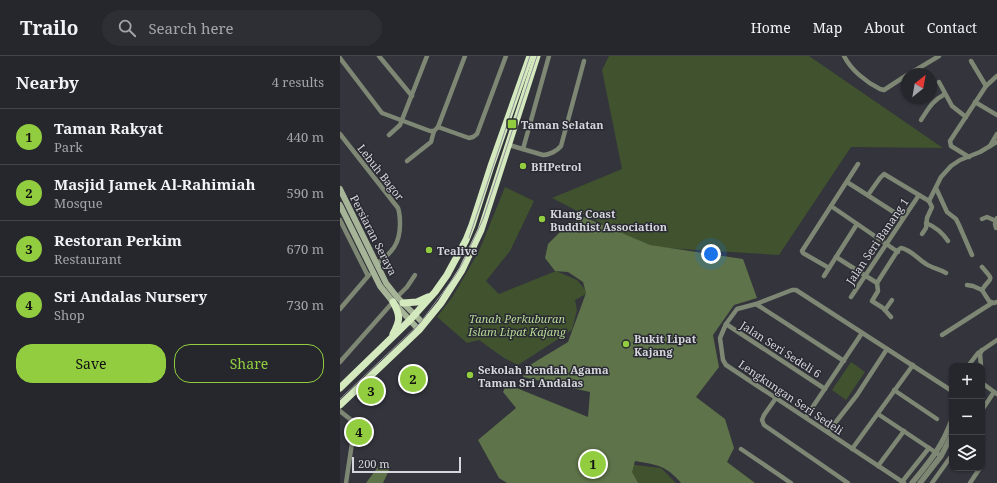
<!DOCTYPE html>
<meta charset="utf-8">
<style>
body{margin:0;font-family:"Noto Serif",serif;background:#2e2f35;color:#f1f3f6}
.controls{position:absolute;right:12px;bottom:12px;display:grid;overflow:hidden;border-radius:8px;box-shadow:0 1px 3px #0004}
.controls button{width:36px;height:36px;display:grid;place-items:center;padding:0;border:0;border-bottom:1px solid #424449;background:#26272d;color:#f1f3f6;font:20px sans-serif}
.compass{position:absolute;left:561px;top:12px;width:36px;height:36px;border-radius:50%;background:#26272d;box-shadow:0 1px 3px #0004;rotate:31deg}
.scale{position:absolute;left:12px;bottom:10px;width:109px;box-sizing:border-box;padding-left:4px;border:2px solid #d6d7dc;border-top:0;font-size:11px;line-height:14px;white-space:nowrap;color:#d6d7dc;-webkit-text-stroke:3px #292a32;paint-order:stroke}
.you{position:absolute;left:371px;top:198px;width:14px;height:14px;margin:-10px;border:3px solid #fff;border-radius:50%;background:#1a73e8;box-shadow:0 0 0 6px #1a73e833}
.badge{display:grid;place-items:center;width:26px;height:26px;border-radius:50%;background:#91cd3f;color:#111;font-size:13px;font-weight:700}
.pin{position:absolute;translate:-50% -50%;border:2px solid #fff;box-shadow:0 1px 4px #0006}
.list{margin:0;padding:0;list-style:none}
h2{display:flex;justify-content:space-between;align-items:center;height:52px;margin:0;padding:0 16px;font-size:17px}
h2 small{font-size:13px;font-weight:400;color:#a4a5aa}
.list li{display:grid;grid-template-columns:26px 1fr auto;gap:12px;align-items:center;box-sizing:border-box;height:56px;padding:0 16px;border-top:1px solid #424449}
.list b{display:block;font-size:15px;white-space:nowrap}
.list p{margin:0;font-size:13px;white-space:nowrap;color:#a4a5aa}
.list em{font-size:13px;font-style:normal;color:#a4a5aa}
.actions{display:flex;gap:8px;padding:12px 16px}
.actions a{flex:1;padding:9px 0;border:1px solid #91cd3f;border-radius:16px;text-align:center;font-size:14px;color:#91cd3f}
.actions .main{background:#91cd3f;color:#111}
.icon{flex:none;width:22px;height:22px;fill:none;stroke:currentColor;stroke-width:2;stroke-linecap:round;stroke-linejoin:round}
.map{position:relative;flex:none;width:657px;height:427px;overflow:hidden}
header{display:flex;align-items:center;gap:24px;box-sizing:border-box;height:56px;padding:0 20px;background:#26272d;border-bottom:1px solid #424449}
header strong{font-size:19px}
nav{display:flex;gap:22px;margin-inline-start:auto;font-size:14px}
.search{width:280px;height:36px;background:#2e2f35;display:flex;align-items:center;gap:10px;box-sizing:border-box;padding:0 14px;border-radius:22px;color:#a4a5aa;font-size:15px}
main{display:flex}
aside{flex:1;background:#26272d}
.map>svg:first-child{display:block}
.green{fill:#40522e}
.forest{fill:#5e7349}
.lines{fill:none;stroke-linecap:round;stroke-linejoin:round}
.minor{stroke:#7d8774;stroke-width:4.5}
.tertiary{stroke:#7d8774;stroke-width:5.5}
.secondary{stroke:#a6b597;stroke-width:6}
.trunk{stroke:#d4eabe;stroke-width:7}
.tram{stroke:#909198;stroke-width:1}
.poi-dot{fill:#91cd3f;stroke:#292a32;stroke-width:1.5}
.labels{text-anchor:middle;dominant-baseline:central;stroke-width:3;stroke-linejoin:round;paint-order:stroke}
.poi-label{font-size:11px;font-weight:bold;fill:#d6d7dc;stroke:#292a32;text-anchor:start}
.street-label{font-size:11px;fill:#d6d7dc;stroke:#292a32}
.park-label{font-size:11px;font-style:italic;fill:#b8da96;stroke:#292a32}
</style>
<header>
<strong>Trailo</strong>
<div class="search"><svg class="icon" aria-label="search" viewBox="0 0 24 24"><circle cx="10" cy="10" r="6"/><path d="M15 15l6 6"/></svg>Search here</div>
<nav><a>Home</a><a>Map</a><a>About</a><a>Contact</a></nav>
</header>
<main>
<aside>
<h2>Nearby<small>4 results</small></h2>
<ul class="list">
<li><span class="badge">1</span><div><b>Taman Rakyat</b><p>Park</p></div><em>440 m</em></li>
<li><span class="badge">2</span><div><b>Masjid Jamek Al-Rahimiah</b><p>Mosque</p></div><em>590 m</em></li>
<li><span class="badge">3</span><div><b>Restoran Perkim</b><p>Restaurant</p></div><em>670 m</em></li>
<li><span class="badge">4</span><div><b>Sri Andalas Nursery</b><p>Shop</p></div><em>730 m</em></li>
</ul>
<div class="actions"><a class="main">Save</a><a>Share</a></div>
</aside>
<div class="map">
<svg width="657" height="427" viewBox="0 0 657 427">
<rect width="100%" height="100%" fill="#33343c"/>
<g class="green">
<polygon points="269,0 469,0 603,92 511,91 439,199 307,191 212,142 282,113 262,14"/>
<polygon points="165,131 194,145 170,195 146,225 159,238 216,215 237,224 248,237 235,244 237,254 232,274 178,309 164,302 139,284 127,287 97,261 113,240 139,195"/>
<polygon points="511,306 525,316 506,344 492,334"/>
<polygon points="261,405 321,412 336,427 196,427"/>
</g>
<g class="forest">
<path d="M244,161L310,189L403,203L417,242L394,249L373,279L379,311L356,341L385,363L394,392L387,406L415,427H341C326,409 317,409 295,405L292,416L298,427H167L159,422L138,384L176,352L163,336L167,328L248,361L250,336L183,321L185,312L228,286L246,237L243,226L228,216L215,215L205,202L208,188L225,171Z"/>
<polygon points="43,404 51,410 43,427 26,427"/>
</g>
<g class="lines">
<g class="minor">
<polyline points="39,0 72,40"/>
<path d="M504,0C511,14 526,26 540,33L544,34L567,19"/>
<polyline points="0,2 42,57 90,75 94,75 98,71 125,0"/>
<polyline points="631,5 646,30"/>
<polyline points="569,18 599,0"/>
<polyline points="599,26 612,50 626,61"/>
<polyline points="635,46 657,59"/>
<path d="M581,64C589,52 592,45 605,38"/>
<polyline points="98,71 129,82 133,81 137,78 166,0"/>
<path d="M0,78L58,152C60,158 60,162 60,168C60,188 52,197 36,208"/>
<polyline points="49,79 60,69 87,0"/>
<path d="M169,89L203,99C209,99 217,95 221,90L244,5"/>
<polyline points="650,90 657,78"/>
<polyline points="183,93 209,0"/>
<polyline points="629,101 611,90 610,85 646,30 657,20"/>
<polyline points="67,105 91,86 94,75"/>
<polyline points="507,126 563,162"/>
<polyline points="596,132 607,156 616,163 619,169 632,199"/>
<polyline points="528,139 540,122 544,118 589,145"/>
<polyline points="589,145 601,121 611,110 620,104 640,96 657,86"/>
<polyline points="491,150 558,196"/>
<polyline points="642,163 647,161 656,165"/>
<polyline points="0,164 28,220"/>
<path d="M586,167C596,171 602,176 608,185"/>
<polyline points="656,172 655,168 657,162"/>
<polyline points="582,178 586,172 587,162 592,151 589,145"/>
<polyline points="496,201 537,227 538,235 532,245 543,252 551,261"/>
<path d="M642,211C656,227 650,220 642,234L649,245L654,247L657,246"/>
<polyline points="489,212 463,197 462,195 518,108"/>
<polyline points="484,220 517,168"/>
<path d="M537,227L558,194L561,192C570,193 578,203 586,208C592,212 599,213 606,217"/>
<polyline points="627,229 633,230 642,234"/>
<polyline points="57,241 67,231 75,219"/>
<polyline points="511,241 579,139"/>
<polyline points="416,248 504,305"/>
<polyline points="0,253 29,219"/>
<polyline points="545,254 552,244"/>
<polyline points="386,268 485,333"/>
<polyline points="602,279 652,247"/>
<polyline points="0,306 53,246"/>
<polyline points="628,310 638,297 657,284"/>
<polyline points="641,310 640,298 642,294"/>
<polyline points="642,327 657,338"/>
<polyline points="554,334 597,363"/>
<polyline points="436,342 424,359 422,364 424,369 508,427"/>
<polyline points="642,354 654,336"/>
<polyline points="0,355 15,367 6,427"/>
<polyline points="538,358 601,400"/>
<polyline points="466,361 522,277"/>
<polyline points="488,376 517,339 547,293"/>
<polyline points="401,393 451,427"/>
<polyline points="512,393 573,309"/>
<polyline points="538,410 564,375"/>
<polyline points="562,426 589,392"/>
<polyline points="564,427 386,309 383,304 380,282 386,268 397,253 416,248 452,234 456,234 612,335"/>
<polyline points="592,427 612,399"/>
<polyline points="630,427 640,412"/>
</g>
<g class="tertiary">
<path d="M572,427C590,405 602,391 612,364"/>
<polyline points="580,427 601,400 612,379"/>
</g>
<g class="secondary">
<polyline points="0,133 46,227 57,241 84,268"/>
<polyline points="0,149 40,230 53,246 79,274"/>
</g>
<g class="trunk">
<polyline points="63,247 77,246 88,241"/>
<path d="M53,278C60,265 61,260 53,246"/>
<polyline points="0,332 70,264 95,236 107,219 126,184 132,169 151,110 190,0"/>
<polyline points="0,349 79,274 101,247 122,214 141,174 197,0"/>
</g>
<g class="tram">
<polyline points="129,182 190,0"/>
<polyline points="0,343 80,267 115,220 122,208 143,163 197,0"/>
</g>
</g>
<g class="poi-dot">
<rect x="167" y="63" width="10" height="10" rx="2"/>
<circle cx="183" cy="110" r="4"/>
<circle cx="202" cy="163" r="4"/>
<circle cx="89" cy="194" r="4"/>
<circle cx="286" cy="288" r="4"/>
<circle cx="130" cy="319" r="4"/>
</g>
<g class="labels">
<g class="poi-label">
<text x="181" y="68">Taman Selatan</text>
<text x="191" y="110">BHPetrol</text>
<text x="210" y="157">Klang Coast<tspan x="210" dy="13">Buddhist Association</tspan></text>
<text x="97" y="194">Tealive</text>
<text x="294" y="282">Bukit Lipat<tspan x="294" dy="13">Kajang</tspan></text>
<text x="138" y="313">Sekolah Rendah Agama<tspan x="138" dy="13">Taman Sri Andalas</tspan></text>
</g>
<g class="street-label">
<text transform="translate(41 116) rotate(52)">Lebuh Bagor</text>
<text transform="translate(34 179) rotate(63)">Persiaran Seraya</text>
<text transform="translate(537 185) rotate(-56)">Jalan Seri Banang 1</text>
<text transform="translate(441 293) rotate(33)">Jalan Seri Sedeli 6</text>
<text transform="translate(451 341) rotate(34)">Lengkungan Seri Sedeli</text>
</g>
<g class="park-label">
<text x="177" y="262">Tanah Perkuburan<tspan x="177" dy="13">Islam Lipat Kajang</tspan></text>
</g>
</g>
</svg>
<div class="controls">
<button>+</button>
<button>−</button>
<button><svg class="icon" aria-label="layers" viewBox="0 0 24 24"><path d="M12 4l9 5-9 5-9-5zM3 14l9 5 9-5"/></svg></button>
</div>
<svg class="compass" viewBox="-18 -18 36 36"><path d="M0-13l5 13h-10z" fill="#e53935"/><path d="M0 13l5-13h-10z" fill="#a4a5aa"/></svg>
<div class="scale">200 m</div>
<div class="you"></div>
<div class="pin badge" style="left:253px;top:408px">1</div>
<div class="pin badge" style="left:73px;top:323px">2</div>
<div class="pin badge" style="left:31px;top:335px">3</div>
<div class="pin badge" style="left:19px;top:376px">4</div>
</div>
</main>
